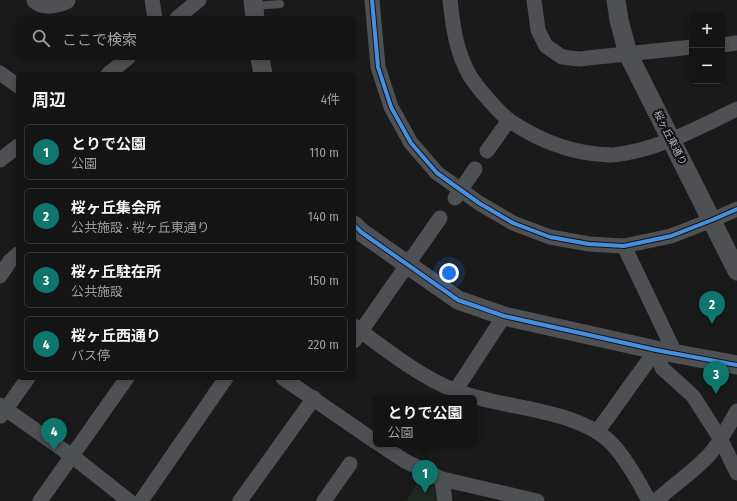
<!DOCTYPE html>
<html lang="ja">
<meta charset="utf-8">
<style>
body{margin:0;font-family:"Fira Sans Condensed","Noto Sans JP",sans-serif;background:#1d1d1d;color:#f1f3f6}
.controls{position:absolute;right:12px;top:12px;display:grid;overflow:hidden;border-radius:6px;box-shadow:0 2px 6px #0003}
.controls button{width:36px;height:36px;display:grid;place-items:center;padding:0;border:0;border-bottom:1px solid #333334;background:#141414;color:#f1f3f6;font:20px sans-serif}
.you{position:absolute;left:449px;top:273px;width:14px;height:14px;margin:-10px;border:3px solid #fff;border-radius:50%;background:#1a73e8;box-shadow:0 0 0 6px #1a73e833}
.badge{display:grid;place-items:center;width:26px;height:26px;border-radius:50%;background:#0f766e;color:#fff;font-size:13px;font-weight:700}
.pin{position:absolute;translate:-50% -33px;filter:drop-shadow(0 1px 2px #0008)}
.pin::after{content:'';position:absolute;top:21px;width:14px;height:12px;background:inherit;clip-path:polygon(0 0,100% 0,50% 100%)}
.popup{position:absolute;left:373px;top:395px;width:104px;height:52px;box-sizing:border-box;display:grid;place-content:center;border-radius:6px;background:#141414;filter:drop-shadow(0 1px 3px #0005);font-size:13px;white-space:nowrap;color:#9d9ea0}
.popup b{font-size:15px;color:#f1f3f6}
.popup::after{content:'';position:absolute;left:50%;top:100%;margin-left:-8px;border:8px solid transparent;border-top-color:#141414}
.list{margin:0;padding:0;list-style:none}
h2{display:flex;justify-content:space-between;align-items:center;height:52px;margin:0;padding:0 16px;font-size:17px}
h2 small{font-size:13px;font-weight:400;color:#9d9ea0}
.list li{display:grid;grid-template-columns:26px 1fr auto;gap:12px;align-items:center;box-sizing:border-box;height:56px;margin:0 8px 8px;padding:0 8px;border:1px solid #333334;border-radius:6px}
.list b{display:block;font-size:15px;white-space:nowrap}
.list p{margin:0;font-size:13px;white-space:nowrap;color:#9d9ea0}
.list em{font-size:13px;font-style:normal;color:#9d9ea0}
.icon{flex:none;width:22px;height:22px;fill:none;stroke:currentColor;stroke-width:2;stroke-linecap:round;stroke-linejoin:round}
.map{position:relative;flex:none;width:737px;height:501px;overflow:hidden}
.search{position:absolute;background:#141414;box-shadow:0 2px 6px #0003;left:16px;top:16px;width:340px;height:44px;display:flex;align-items:center;gap:10px;box-sizing:border-box;padding:0 14px;border-radius:6px;color:#9d9ea0;font-size:15px}
.panel{position:absolute;background:#141414;box-shadow:0 2px 6px #0003;left:16px;top:72px;width:340px;height:308px;border-radius:6px}
.map>svg:first-child{display:block}
.green{fill:#202721}
.lines{fill:none;stroke-linecap:round;stroke-linejoin:round}
.service{stroke:#4e5053;stroke-width:8}
.minor{stroke:#4e5053;stroke-width:15}
.tertiary{stroke:#4e5053;stroke-width:19}
.cycleway-casing{stroke:#141416;stroke-width:6}
.cycleway{stroke:#468fdf;stroke-width:4}
.labels{text-anchor:middle;dominant-baseline:central;stroke-width:4;stroke-linejoin:round;paint-order:stroke}
.street-label{font-size:10px;fill:#acb1ba;stroke:#141416}
</style>
<div class="map">
<svg width="737" height="501" viewBox="0 0 737 501">
<rect width="100%" height="100%" fill="#1a1a1a"/>
<polygon class="green" points="422,476 437,484 439,501 406,501"/>
<g class="lines">
<polyline class="service" points="254,6 280,4"/>
<g class="minor">
<polyline points="152,0 155,18"/>
<polyline points="372,0 378,67 391,107 411,143 437,173 479,203 513,223 550,237 589,244 624,246 671,236 712,220 737,209"/>
<path d="M450,0C453,27 456,52 470,76C476,86 500,114 510,121C537,139 565,151 597,154C602,154 607,155 612,155C657,151 697,128 737,109"/>
<polyline points="534,0 538,30 546,46 562,57 579,59 692,47"/>
<polyline points="177,18 199,0"/>
<polyline points="722,45 737,43"/>
<polyline points="0,73 18,86"/>
<polyline points="108,74 128,58"/>
<polyline points="487,151 509,120"/>
<polyline points="0,160 18,146"/>
<polyline points="455,198 475,169"/>
<polyline points="624,246 675,353"/>
<polyline points="0,276 10,261 18,254"/>
<path d="M354,326C384,348 420,377 454,390C502,410 580,407 615,447C629,464 639,482 649,501"/>
<polyline points="354,341 440,218"/>
<polyline points="656,350 662,368 693,396 720,438 737,473"/>
<polyline points="283,378 376,442"/>
<polyline points="455,391 504,316"/>
<polyline points="0,405 72,456 129,501"/>
<polyline points="1,416 28,378"/>
<polyline points="597,432 656,350"/>
<polyline points="379,444 405,461 442,479 537,501"/>
<polyline points="442,479 445,501"/>
<polyline points="40,501 127,378"/>
<polyline points="141,501 226,378"/>
<polyline points="240,501 314,398"/>
<polyline points="324,501 350,464"/>
<path d="M656,501C673,485 692,473 708,456C720,444 728,426 737,411"/>
</g>
<g class="tertiary">
<path d="M36,0C45,7 56,4 66,0"/>
<polyline points="253,0 255,18"/>
<polyline points="616,0 619,20 628,54 737,271"/>
<polyline points="260,58 263,74"/>
<polyline points="354,225 361,232 458,300 504,316 656,350 737,365"/>
</g>
<defs>
<g id="cycleway">
<polyline points="372,0 378,67 391,107 411,143 437,173 479,203 513,223 550,237 589,244 624,246 671,236 712,220 737,209"/>
<polyline points="354,225 361,232 458,300 504,316 656,350 737,365"/>
</g>
</defs>
<use href="#cycleway" class="cycleway-casing"/>
<use href="#cycleway" class="cycleway"/>
</g>
<g class="labels">
<g class="street-label">
<text transform="translate(670 138) rotate(63)">桜ヶ丘東通り</text>
</g>
</g>
</svg>
<div class="controls">
<button>+</button>
<button>−</button>
</div>
<div class="you"></div>
<div class="pin badge" style="left:425px;top:493px">1</div>
<div class="popup"><b>とりで公園</b>公園</div>
<div class="pin badge" style="left:712px;top:324px">2</div>
<div class="pin badge" style="left:716px;top:394px">3</div>
<div class="pin badge" style="left:54px;top:451px">4</div>
<div class="search"><svg class="icon" aria-label="search" viewBox="0 0 24 24"><circle cx="10" cy="10" r="6"/><path d="M15 15l6 6"/></svg>ここで検索</div>
<section class="panel">
<h2>周辺<small>4件</small></h2>
<ul class="list">
<li><span class="badge">1</span><div><b>とりで公園</b><p>公園</p></div><em>110 m</em></li>
<li><span class="badge">2</span><div><b>桜ヶ丘集会所</b><p>公共施設 · 桜ヶ丘東通り</p></div><em>140 m</em></li>
<li><span class="badge">3</span><div><b>桜ヶ丘駐在所</b><p>公共施設</p></div><em>150 m</em></li>
<li><span class="badge">4</span><div><b>桜ヶ丘西通り</b><p>バス停</p></div><em>220 m</em></li>
</ul>
</section>
</div>
